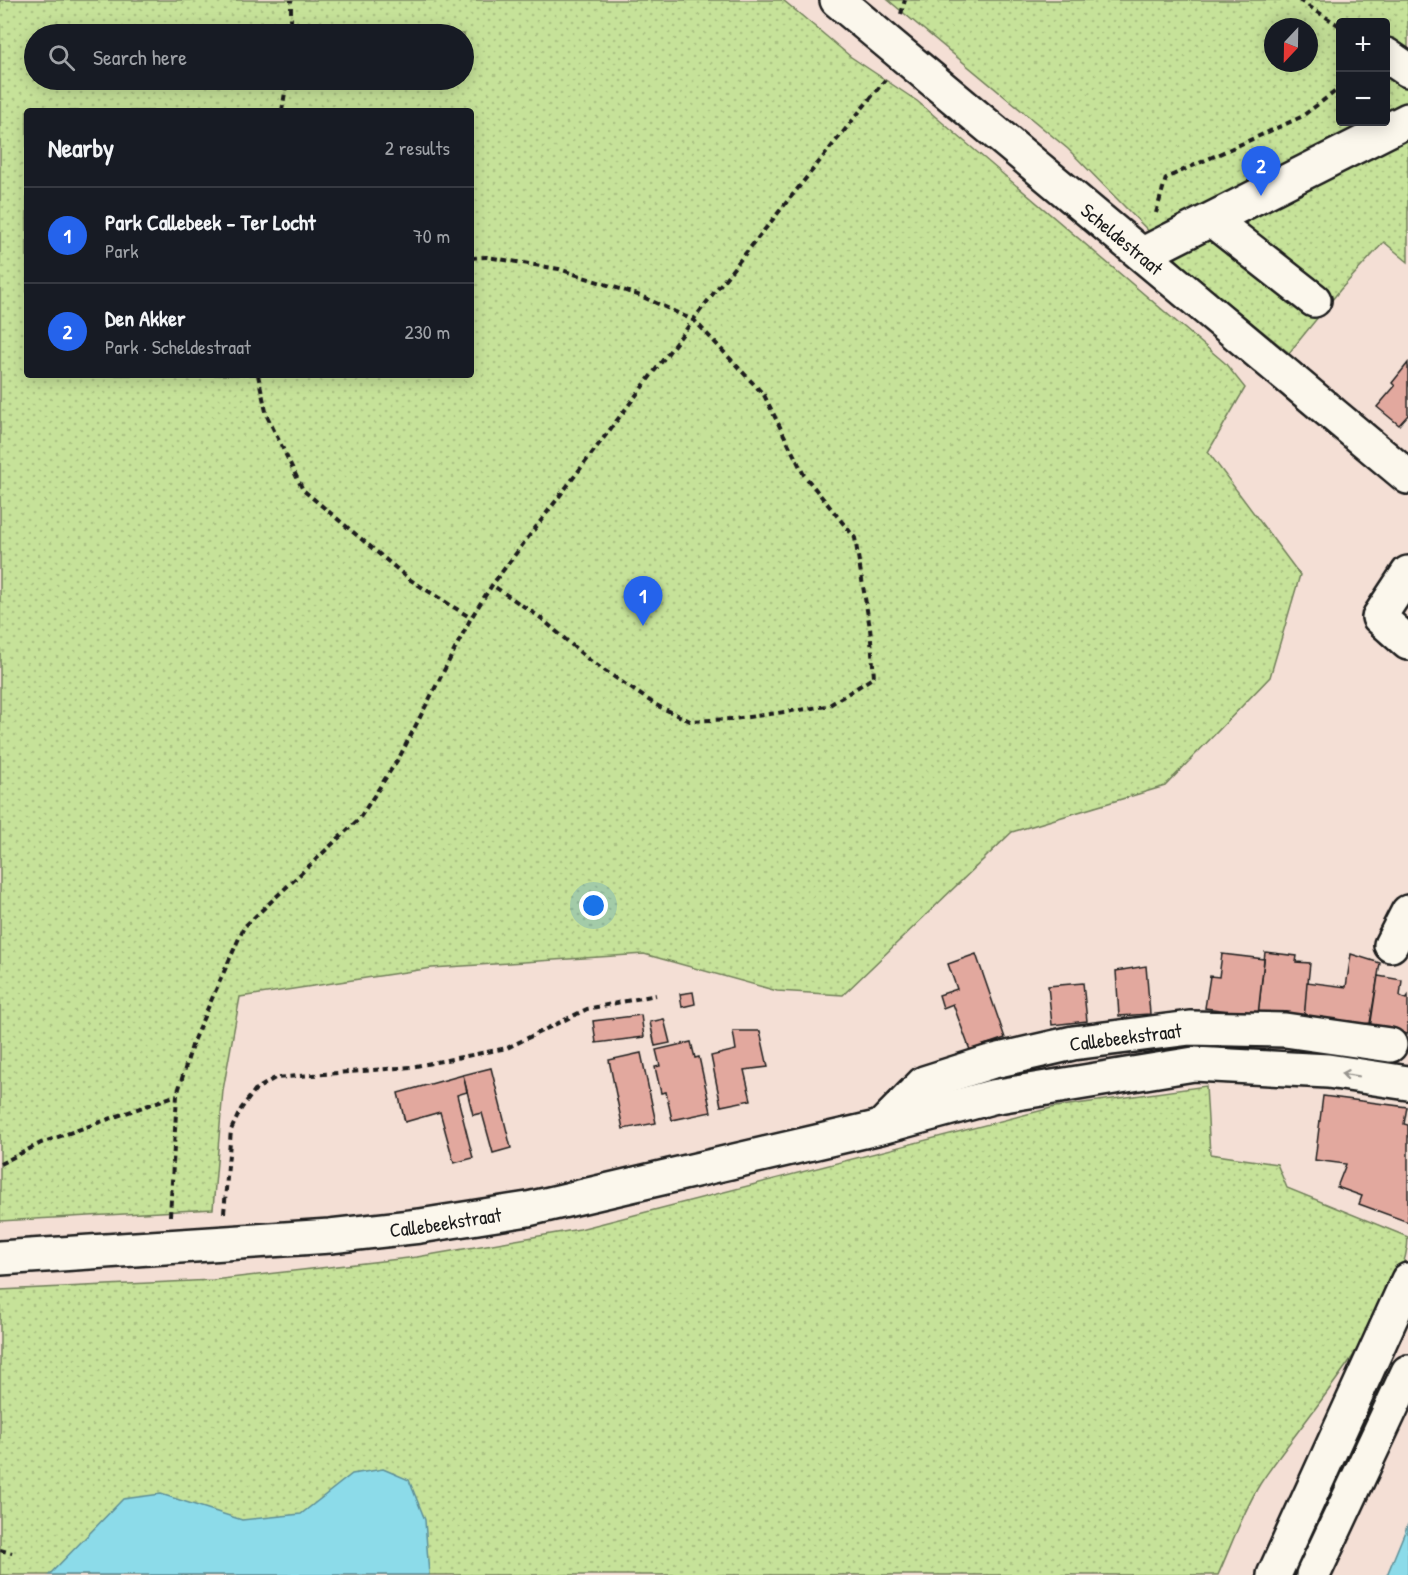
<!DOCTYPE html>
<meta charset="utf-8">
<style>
body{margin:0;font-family:"Patrick Hand",sans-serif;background:#20242c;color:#f1f3f6}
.controls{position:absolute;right:18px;top:18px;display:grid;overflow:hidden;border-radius:6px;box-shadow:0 3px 15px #0003}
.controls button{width:54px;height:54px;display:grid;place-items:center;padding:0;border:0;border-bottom:2px solid #363941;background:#171b24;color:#f1f3f6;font:30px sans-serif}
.compass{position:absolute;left:1264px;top:18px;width:54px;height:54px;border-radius:50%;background:#171b24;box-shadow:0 3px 15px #0003;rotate:202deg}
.you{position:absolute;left:594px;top:906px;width:21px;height:21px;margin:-15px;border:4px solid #fff;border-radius:50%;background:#1a73e8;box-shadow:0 0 0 9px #1a73e833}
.badge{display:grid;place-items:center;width:39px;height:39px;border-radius:50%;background:#2563eb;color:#fff;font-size:20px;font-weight:700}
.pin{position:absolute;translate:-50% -50px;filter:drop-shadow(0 2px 3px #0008)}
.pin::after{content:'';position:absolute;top:32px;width:21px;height:18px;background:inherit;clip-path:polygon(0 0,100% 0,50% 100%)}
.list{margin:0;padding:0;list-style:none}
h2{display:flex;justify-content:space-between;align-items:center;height:78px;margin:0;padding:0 24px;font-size:26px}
h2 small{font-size:20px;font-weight:400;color:#9ea1a6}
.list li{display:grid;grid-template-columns:39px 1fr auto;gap:18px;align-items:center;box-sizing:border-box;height:96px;padding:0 24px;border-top:2px solid #363941}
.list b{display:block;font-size:22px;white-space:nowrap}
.list p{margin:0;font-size:20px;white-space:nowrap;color:#9ea1a6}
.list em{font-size:20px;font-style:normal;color:#9ea1a6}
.icon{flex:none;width:33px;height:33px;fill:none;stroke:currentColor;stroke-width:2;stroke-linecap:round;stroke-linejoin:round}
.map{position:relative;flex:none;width:1408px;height:1575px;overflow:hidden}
.search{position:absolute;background:#171b24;box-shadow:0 3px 15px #0003;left:24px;top:24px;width:450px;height:66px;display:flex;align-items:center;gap:15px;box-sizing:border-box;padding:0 21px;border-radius:33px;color:#9ea1a6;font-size:22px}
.panel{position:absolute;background:#171b24;box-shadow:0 3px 15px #0003;left:24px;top:108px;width:450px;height:270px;border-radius:6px}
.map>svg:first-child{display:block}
.park{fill:url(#park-dots);stroke:#717f5a;stroke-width:1.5;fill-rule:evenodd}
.water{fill:#8cdbe9;stroke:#5f8f97;stroke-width:1.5}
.building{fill:#e2a89e;stroke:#1c1c1c;stroke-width:1.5}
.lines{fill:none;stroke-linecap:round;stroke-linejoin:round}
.minor-casing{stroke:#1c1c1c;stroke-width:38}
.path{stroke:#1c1c1c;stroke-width:4;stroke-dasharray:6 4.5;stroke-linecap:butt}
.minor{stroke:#fbf7ec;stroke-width:33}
.oneway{stroke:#97948e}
.labels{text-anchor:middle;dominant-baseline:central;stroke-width:5;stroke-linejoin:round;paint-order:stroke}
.street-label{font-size:20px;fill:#1c1c1c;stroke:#fbf7ec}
</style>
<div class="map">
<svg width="1408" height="1575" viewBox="0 0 1408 1575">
<defs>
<pattern id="park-dots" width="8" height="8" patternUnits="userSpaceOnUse" patternTransform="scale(1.5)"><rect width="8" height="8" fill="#c6e299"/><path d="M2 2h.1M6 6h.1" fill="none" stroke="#aac183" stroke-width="1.8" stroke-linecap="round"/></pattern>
</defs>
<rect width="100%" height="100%" fill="#f4dfd5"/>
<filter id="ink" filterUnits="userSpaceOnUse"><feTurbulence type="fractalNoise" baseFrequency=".0167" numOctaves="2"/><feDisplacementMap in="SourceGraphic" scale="12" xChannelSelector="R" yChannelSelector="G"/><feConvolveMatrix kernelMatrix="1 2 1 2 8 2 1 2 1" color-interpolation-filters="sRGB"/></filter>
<g filter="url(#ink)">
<g class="park">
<path d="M0,0H783L851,57L917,101L1225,363L1245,388L1208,452L1300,575L1270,677L1165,786L1012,832L843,995L777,991L644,954L432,968L240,997L223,1090L213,1209L0,1221ZM464,34V80H34V34ZM27,111H471V375H27Z"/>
<path d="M888,0H1408V262L1384,242L1340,290L1289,353L1185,268L1068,149ZM1340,22H1386V122H1340ZM1273,27H1309V63H1273Z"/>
<path d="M1206,1086L1210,1154L1277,1164L1287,1188L1408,1237C1408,1303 1298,1425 1260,1484C1243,1512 1231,1546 1218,1575H0V1290L213,1280L417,1257L580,1229L1055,1107Z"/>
</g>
<g class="water">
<polygon points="383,1469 409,1480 425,1520 429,1575 49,1575 123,1499 161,1494 242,1520 301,1514 352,1474"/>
<polygon points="1408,1524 1408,1575 1387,1575"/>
</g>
<g class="building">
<polygon points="1408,363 1408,415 1399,425 1377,407 1395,386 1392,383"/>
<polygon points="1265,952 1297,956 1296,962 1310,963 1304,1021 1258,1015"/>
<polygon points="976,954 1005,1038 970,1050 953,1004 943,1008 939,995 957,989 948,964"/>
<polygon points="1222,954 1264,959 1258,1015 1205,1008 1210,976 1219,977"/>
<polygon points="1351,954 1380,963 1370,1023 1345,1027 1304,1021 1307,982 1346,987"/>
<polygon points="1146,966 1150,1014 1119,1016 1116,971"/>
<polygon points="1378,976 1402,980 1400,996 1406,999 1408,996 1408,1034 1370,1028"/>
<polygon points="1083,983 1087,1021 1052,1025 1048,986"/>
<polygon points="693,992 695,1004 682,1007 680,994"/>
<polygon points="641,1015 644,1037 596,1043 593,1021"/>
<polygon points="664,1019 670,1043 655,1046 650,1022"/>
<polygon points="733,1031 760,1031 768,1067 744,1070 751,1100 721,1106 711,1056 736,1050"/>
<polygon points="691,1042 695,1058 699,1057 711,1112 672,1120 666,1092 661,1093 655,1067 660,1066 656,1050"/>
<polygon points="641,1053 656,1123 623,1129 609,1060"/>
<polygon points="491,1068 511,1148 493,1153 482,1113 473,1115 463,1075"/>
<polygon points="463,1075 467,1092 457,1095 473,1158 454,1163 440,1112 405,1122 398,1093"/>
<polygon points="1323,1096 1407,1107 1404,1124 1408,1125 1408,1222 1359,1204 1362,1196 1337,1187 1346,1164 1315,1160"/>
</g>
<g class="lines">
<defs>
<g id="minor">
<path id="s1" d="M837,0L1408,477"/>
<polyline points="1386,55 1408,70"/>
<polyline points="1212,220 1314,300"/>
<polyline points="1143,254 1408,120"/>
<polyline points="1408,573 1379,617 1408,643"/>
<polyline points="1391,945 1408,912"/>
<path id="s2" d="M883,1125L924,1083L990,1062L1073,1043L1190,1028L1285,1030L1390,1045"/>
<path id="s3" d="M0,1258L330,1236L420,1226L528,1209L881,1127L992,1097L1194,1064L1328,1071L1408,1083"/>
<polyline points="1274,1575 1408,1280"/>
<polyline points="1313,1575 1408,1372"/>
</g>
</defs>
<use href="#minor" class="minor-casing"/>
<g class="path">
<polyline points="1299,0 1340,26"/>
<polyline points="901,14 905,0"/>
<polyline points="291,34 291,0"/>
<polyline points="282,111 287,80"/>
<polyline points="1156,213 1166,178 1301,117 1340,88"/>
<polyline points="471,258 487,257 559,269 641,296 695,321 764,395 804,475 855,538 870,628 874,677 828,706 734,719 690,721 656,705 589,660 541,618 492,585"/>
<polyline points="258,375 267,416 303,490 409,579 471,618"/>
<polyline points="0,1164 41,1143 177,1095"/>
<polyline points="224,1213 231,1130 241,1109 255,1090 275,1078 411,1067 507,1048 587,1009 656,995"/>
<polyline points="170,1216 177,1095 194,1039 244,927 359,819 400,756 471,618 492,585 716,290 885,80"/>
<polyline points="0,1550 12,1553"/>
</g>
<use href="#minor" class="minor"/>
</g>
<defs><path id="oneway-shaft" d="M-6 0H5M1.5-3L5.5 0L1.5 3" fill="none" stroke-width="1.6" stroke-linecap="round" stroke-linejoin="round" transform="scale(1.5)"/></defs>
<use class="oneway" href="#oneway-shaft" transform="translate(1350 1075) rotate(-171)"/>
</g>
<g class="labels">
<g class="street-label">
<text stroke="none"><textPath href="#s1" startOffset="372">Scheldestraat</textPath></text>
<text stroke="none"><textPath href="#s2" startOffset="266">Callebeekstraat</textPath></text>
<text stroke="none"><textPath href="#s3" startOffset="447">Callebeekstraat</textPath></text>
</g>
</g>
</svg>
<div class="controls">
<button>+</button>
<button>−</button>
</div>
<svg class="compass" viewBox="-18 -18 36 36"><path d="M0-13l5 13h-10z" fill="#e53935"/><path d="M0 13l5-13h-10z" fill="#9ea1a6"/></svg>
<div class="you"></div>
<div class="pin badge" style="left:643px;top:626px">1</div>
<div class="pin badge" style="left:1261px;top:196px">2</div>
<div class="search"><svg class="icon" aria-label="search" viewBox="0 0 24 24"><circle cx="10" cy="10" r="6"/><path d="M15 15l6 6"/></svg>Search here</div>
<section class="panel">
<h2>Nearby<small>2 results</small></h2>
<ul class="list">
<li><span class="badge">1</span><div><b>Park Callebeek - Ter Locht</b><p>Park</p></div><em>70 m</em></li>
<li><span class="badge">2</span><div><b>Den Akker</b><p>Park · Scheldestraat</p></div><em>230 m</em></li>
</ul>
</section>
</div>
